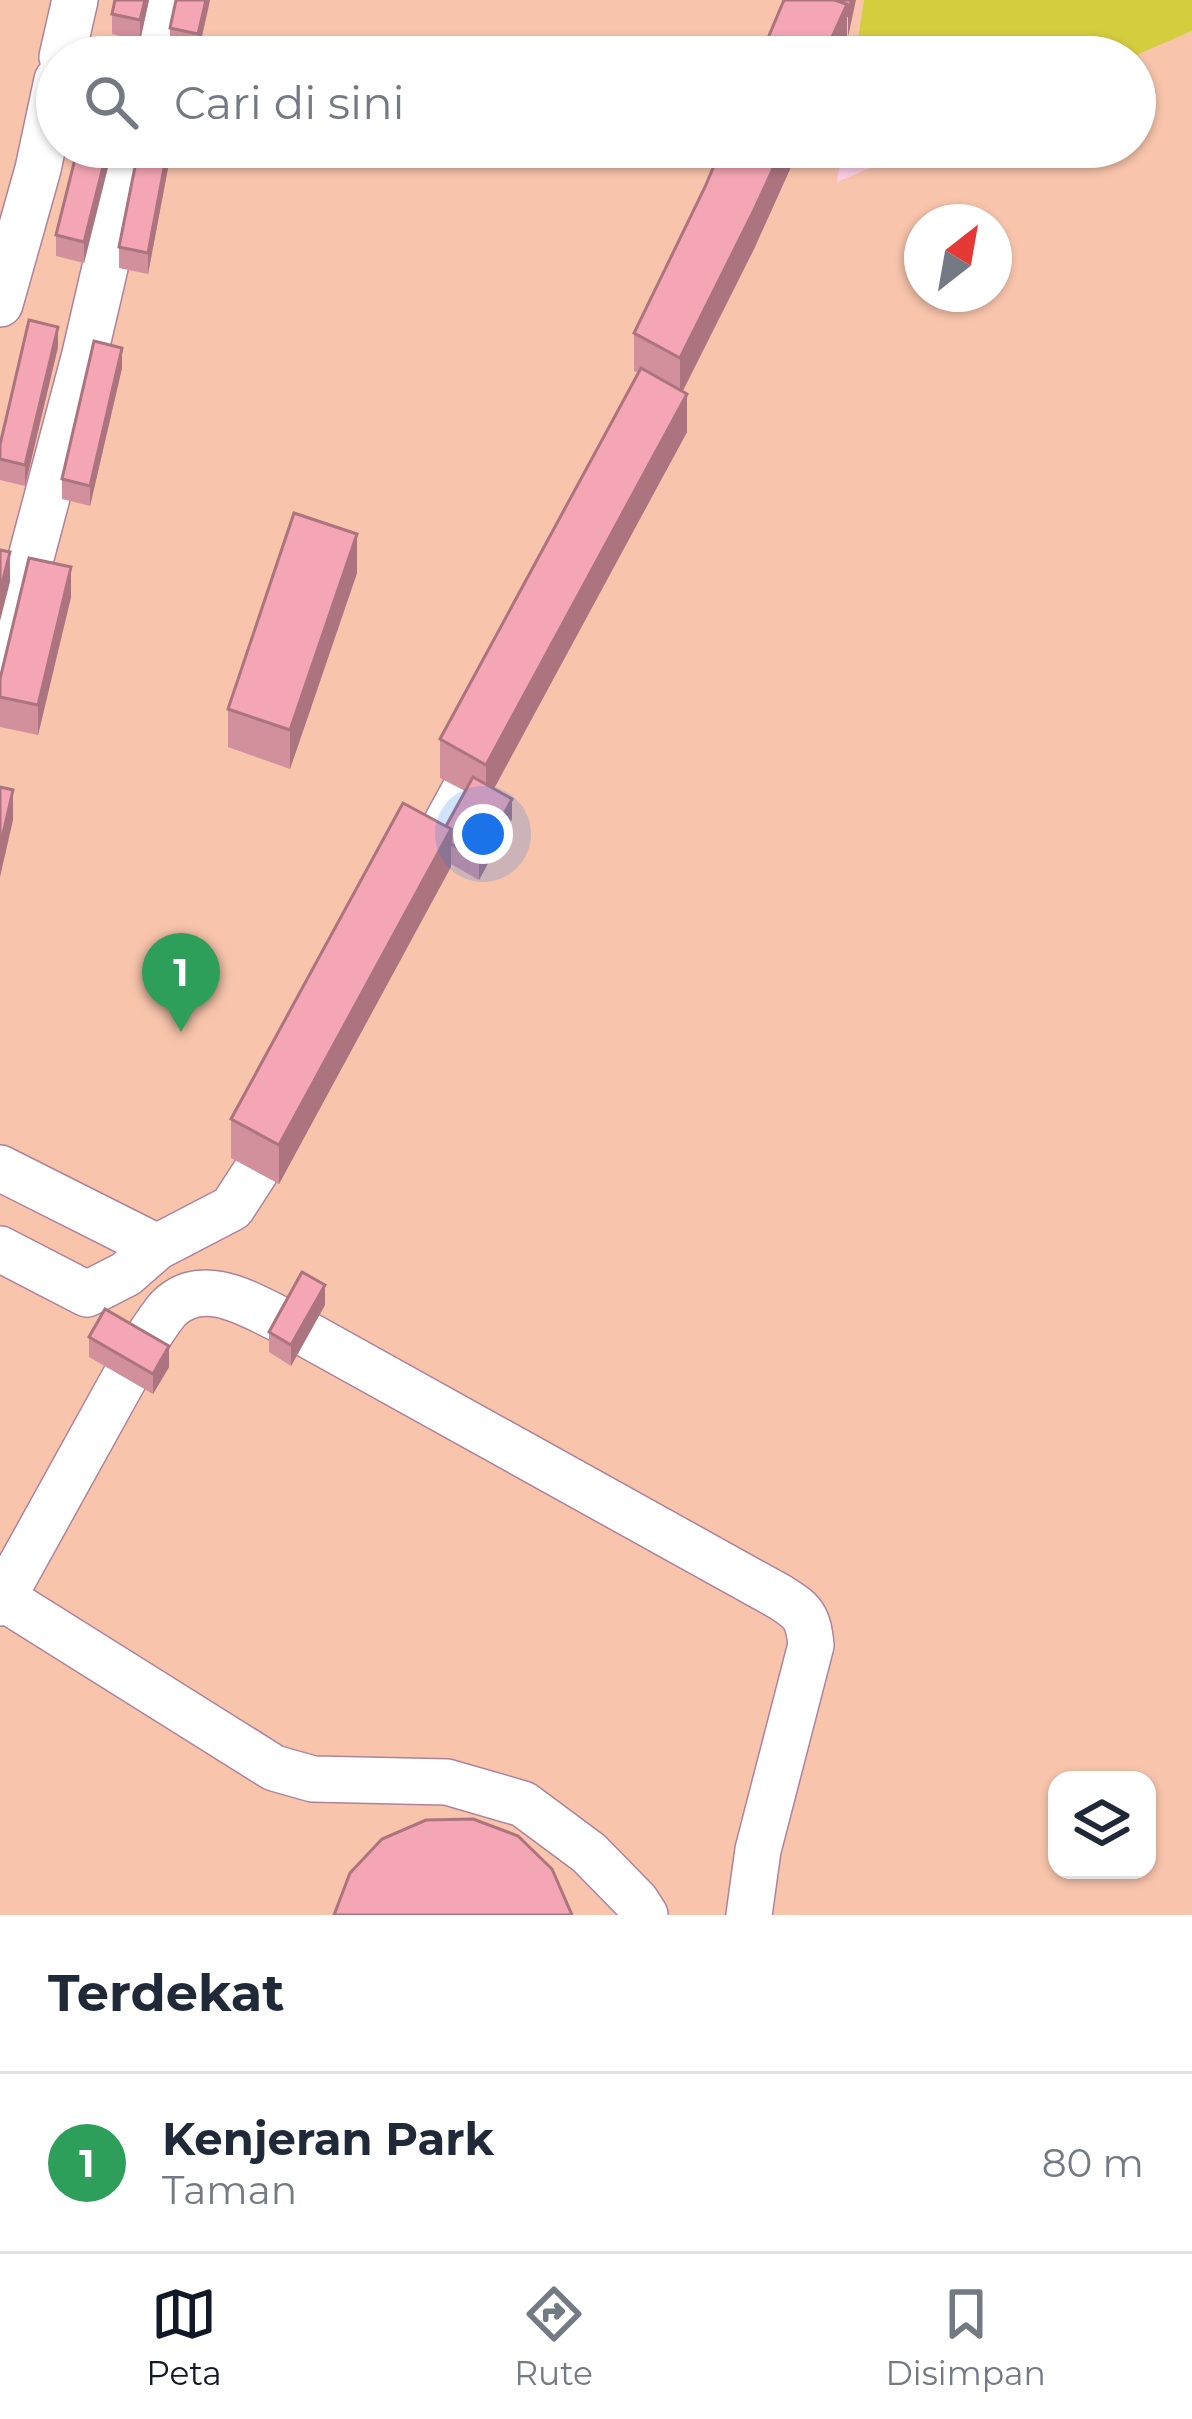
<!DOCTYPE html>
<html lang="id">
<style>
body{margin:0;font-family:Montserrat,sans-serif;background:#f6f6f7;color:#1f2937}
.controls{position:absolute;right:36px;bottom:36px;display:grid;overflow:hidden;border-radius:24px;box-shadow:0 3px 9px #0004}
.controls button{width:108px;height:108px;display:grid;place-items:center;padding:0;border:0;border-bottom:3px solid #e0e1e3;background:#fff;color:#1f2937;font:60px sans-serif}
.compass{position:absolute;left:904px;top:204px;width:108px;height:108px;border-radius:50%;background:#fff;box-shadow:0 3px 9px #0004;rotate:31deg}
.you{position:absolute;left:483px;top:834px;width:42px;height:42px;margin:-30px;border:9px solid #fff;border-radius:50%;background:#1a73e8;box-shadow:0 0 0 18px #1a73e833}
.badge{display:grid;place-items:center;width:78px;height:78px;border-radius:50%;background:#111827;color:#fff;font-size:39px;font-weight:700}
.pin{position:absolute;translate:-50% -99px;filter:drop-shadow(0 3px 6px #0008)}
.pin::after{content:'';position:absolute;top:63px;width:42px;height:36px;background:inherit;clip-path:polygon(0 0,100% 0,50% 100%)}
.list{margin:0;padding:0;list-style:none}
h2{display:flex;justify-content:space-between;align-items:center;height:156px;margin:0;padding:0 48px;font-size:51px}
h2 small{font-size:39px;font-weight:400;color:#747a83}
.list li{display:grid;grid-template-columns:78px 1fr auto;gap:36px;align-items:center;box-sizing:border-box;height:180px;padding:0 48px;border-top:3px solid #e0e1e3}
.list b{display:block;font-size:45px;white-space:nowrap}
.list p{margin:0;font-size:39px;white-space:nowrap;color:#747a83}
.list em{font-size:39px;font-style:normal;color:#747a83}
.icon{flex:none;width:66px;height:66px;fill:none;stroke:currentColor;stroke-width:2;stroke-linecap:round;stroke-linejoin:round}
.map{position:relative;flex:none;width:1192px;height:1915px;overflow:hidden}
.search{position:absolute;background:#fff;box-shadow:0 3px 9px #0004;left:36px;right:36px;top:36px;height:132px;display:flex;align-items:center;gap:30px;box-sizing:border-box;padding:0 42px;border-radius:66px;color:#747a83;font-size:45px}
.sheet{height:336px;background:#fff}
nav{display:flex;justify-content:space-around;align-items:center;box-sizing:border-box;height:168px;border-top:3px solid #e0e1e3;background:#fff;font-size:33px;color:#747a83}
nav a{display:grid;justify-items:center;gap:6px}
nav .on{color:#111827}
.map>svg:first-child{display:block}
.green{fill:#f8c4ac;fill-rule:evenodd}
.water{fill:#d4cd3e}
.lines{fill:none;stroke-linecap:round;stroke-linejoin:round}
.minor-casing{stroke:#ae8399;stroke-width:48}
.minor{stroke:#fff;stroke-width:45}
.wall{fill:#d28f9c}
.shaded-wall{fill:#ab747f}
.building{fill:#f4a6b5;stroke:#ab747f;stroke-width:3}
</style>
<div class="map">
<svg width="1192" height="1915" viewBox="0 0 1192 1915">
<rect width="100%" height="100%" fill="#ffd0e8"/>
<path class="green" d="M0,0H864L855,57H57V147H842L837,182L920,147H1135V57H1132L1192,31V1915H0ZM922,222H994V294H922ZM1057,1780H1147V1870H1057Z"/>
<polygon class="water" points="864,0 1192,0 1192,31 1132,57 855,57"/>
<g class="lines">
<defs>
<g id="minor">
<polyline points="62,57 75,0"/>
<polyline points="156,57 171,0"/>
<polyline points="0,304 38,169 57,80"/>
<polyline points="0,674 84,358 133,147"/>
<polyline points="429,855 464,791"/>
<polyline points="0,1168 157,1247"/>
<polyline points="0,1249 87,1294 126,1274 157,1247 232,1208 256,1171"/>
<path d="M308,1335L780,1597C804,1612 808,1617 811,1645L758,1850L749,1915"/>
<path d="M140,1349C149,1336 158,1321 168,1309C202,1274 250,1305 285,1322"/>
<polyline points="3,1598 274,1768 313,1779 447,1782 523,1804 589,1853 636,1901 645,1915"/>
<polyline points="0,1603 125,1377"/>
</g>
</defs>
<use href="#minor" class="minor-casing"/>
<use href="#minor" class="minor"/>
</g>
<g class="wall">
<polygon points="115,0 149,0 140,41 112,34 112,14"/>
<polygon points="210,0 198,54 170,48 170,28"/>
<polygon points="78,147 113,147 84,263 56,256 56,235"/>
<polygon points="139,147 172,147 148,274 119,268 119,247"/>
<polygon points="722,147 800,147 754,249 683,391 687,432 494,789 512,819 479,880 451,864 279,1184 231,1158 231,1119 446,826 465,791 440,778 440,739 638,373 634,371 634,333 705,187"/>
<polygon points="58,347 25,486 0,480 0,445"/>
<polygon points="122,368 90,506 62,499 62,479"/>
<polygon points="357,573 290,769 228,747 228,709"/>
<polygon points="71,597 38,735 0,727 0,679"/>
<polygon points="325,1305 291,1366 269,1352 269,1332"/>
<polygon points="89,1337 169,1367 153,1394 89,1357"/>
</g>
<g class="shaded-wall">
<polygon points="145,0 149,0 140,41 140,20"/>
<polygon points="206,0 210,0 198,54 198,34"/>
<polygon points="851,0 856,0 848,37 848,17"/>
<polygon points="847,4 847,42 840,57 823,57"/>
<polygon points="108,147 113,147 84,263 84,242"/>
<polygon points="168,147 172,147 148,274 148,253"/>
<polygon points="783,147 800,147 754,249 680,396 680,358"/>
<polygon points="58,327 58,347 25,486 25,465"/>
<polygon points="122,348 122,368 90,506 90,486"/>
<polygon points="687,394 687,432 486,803 486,765"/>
<polygon points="357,534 357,573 290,769 290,730"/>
<polygon points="10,552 10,582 0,621 0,591"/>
<polygon points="71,567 71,597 38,735 38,705"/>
<polygon points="13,790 13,820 0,877 0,847"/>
<polygon points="512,799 512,819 479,880 479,860"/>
<polygon points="451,829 451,867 279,1184 279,1145"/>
<polygon points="325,1285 325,1305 291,1366 291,1345"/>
<polygon points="169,1346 169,1367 153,1394 153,1374"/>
</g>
<g class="building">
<polygon points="115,0 145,0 140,20 112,14"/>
<polygon points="176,0 206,0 198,34 170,28"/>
<polygon points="784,0 835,0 847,4 823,57 760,57"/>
<polygon points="835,0 851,0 848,17 847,4"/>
<polygon points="78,147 108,147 84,242 56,235"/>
<polygon points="139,147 168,147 148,253 119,247"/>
<polygon points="722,147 783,147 754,210 680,358 634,333 705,187"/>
<polygon points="29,320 58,327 25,465 0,459 0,445"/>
<polygon points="94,341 122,348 90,486 62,479"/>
<polygon points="641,368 687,394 486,765 440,739"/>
<polygon points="294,513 357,534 290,730 228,709"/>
<polygon points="0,550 10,552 0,591"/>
<polygon points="29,558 71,567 38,705 0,697 0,679"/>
<polygon points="473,777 512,799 479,860 451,844 451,829 446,826"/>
<polygon points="0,787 13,790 0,847"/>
<polygon points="403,803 451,829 279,1145 231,1119"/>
<polygon points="302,1272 325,1285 291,1345 269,1332"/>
<polygon points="105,1309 169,1346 153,1374 89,1337"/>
<polygon points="473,1819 518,1836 552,1869 572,1915 334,1915 350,1873 382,1839 426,1820"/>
</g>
</svg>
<div class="controls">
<button><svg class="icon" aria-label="layers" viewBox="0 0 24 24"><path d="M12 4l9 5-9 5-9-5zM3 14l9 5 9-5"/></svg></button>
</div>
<svg class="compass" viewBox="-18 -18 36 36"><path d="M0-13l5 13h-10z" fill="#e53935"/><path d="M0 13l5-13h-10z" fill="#747a83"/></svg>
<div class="you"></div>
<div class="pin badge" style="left:181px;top:1032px;background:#2e9e5b">1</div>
<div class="search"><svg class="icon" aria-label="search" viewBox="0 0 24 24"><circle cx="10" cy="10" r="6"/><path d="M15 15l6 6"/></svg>Cari di sini</div>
</div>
<section class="sheet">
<h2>Terdekat<small></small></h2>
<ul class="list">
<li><span class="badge" style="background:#2e9e5b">1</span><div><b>Kenjeran Park</b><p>Taman</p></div><em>80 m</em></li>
</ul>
</section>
<nav>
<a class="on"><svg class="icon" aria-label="map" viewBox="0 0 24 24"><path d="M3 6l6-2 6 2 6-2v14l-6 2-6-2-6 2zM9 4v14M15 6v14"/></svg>Peta</a>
<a><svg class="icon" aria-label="directions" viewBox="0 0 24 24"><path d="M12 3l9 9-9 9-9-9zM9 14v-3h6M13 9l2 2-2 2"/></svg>Rute</a>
<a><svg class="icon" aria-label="saved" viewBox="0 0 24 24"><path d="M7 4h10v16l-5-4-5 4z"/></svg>Disimpan</a>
</nav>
